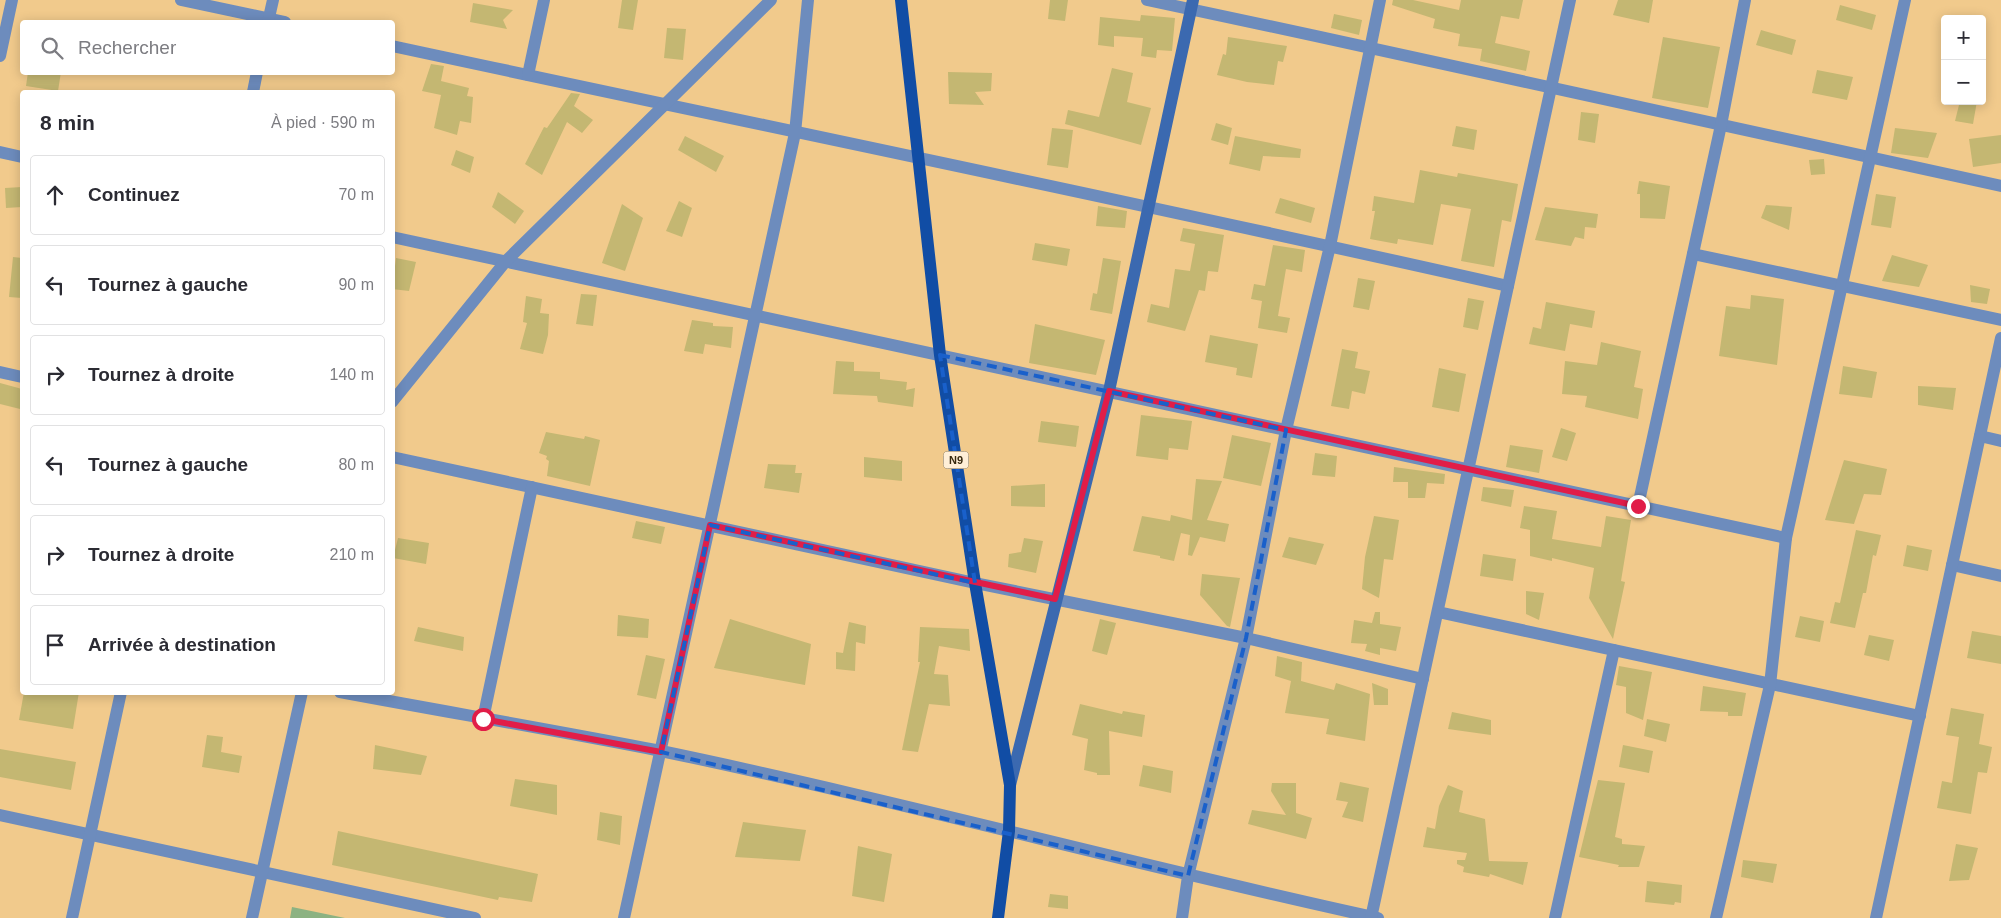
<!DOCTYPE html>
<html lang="fr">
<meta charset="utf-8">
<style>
body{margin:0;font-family:Helvetica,sans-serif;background:#f2f2f3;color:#2b2b33}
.controls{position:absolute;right:15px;top:15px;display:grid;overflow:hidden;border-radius:5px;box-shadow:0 2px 12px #0003}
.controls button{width:45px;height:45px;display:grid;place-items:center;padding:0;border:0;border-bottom:1px solid #e1e1e2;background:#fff;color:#2b2b33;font:25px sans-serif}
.stop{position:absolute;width:15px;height:15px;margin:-11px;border:4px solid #e11d48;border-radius:50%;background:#fff}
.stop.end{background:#e11d48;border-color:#fff;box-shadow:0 1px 5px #0008}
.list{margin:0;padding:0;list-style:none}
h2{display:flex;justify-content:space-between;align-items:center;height:65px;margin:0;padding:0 20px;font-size:21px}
h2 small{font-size:16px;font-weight:400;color:#7c7c81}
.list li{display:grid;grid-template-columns:32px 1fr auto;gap:15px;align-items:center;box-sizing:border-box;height:80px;margin:0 10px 10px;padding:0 10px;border:1px solid #e1e1e2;border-radius:5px}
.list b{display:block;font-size:19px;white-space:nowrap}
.list em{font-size:16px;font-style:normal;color:#7c7c81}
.icon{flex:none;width:28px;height:28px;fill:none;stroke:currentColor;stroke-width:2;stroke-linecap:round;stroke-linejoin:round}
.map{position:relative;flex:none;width:2001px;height:918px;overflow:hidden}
.search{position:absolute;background:#fff;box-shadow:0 2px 12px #0003;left:20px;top:20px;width:375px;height:55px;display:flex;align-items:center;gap:12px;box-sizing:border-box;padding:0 18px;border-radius:5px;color:#7c7c81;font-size:19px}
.panel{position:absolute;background:#fff;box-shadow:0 2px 12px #0003;left:20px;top:90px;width:375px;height:605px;border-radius:5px}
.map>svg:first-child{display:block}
.green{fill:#8cb282}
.building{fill:#c4b772}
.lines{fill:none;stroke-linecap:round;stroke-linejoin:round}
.street{stroke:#6d8cbd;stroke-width:12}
.secondary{stroke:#3b69b0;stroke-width:12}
.primary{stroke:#114da5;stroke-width:12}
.route{stroke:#e11d48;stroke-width:6}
.marked{fill:none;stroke:#1960cb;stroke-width:4;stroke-dasharray:10 6;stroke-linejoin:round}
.labels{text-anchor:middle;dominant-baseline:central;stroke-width:5;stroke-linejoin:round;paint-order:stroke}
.shield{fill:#ffefd7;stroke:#72644a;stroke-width:1}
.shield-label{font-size:11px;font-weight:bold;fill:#36280e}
</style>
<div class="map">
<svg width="2001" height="918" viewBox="0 0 2001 918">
<rect width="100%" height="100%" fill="#f1ca8c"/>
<polygon class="green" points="292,907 345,918 290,918"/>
<g class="building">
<polygon points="622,0 638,0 633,30 618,28"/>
<polygon points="1050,0 1068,0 1065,21 1048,19"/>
<polygon points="1393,0 1413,0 1459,10 1461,0 1523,0 1519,19 1501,16 1495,43 1530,51 1526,71 1480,61 1482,49 1458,46 1460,34 1433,28 1435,19 1392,5"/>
<polygon points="1618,0 1653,0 1649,23 1613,15"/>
<polygon points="473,3 513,10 503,20 507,29 470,22"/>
<polygon points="1840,5 1876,15 1872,30 1836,20"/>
<polygon points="1334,14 1362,20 1359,35 1331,28"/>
<polygon points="1141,15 1175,18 1172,51 1157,50 1156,58 1141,56 1143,38 1114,36 1114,47 1098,45 1100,17 1140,21"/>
<polygon points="667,28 686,29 683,60 664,58"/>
<polygon points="1761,30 1796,40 1792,55 1756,45"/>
<polygon points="1228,37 1287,46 1283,62 1278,61 1274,85 1247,82 1217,75 1223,54 1226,55"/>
<polygon points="1663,37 1720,47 1708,108 1652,98"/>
<polygon points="431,64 444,66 441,81 469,88 467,96 473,97 471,123 460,121 457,135 434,128 441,95 422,91"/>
<polygon points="1112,68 1133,73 1127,102 1151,108 1141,145 1065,124 1068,110 1099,117"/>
<polygon points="1817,70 1853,77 1847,100 1812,93"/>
<polygon points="28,72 61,72 58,91 26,86"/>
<polygon points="948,72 992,73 991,91 975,92 984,105 949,104"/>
<polygon points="571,93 580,94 574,106 593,120 582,133 567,122 542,175 525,164 544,127 547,128"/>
<polygon points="1960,101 1977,101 1973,124 1955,121"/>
<polygon points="1581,112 1599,114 1595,143 1578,140"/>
<polygon points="1216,123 1232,128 1228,145 1211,140"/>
<polygon points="1456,126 1477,130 1474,150 1452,146"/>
<polygon points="1052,128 1073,130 1068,168 1047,165"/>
<polygon points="1895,128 1937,133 1928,158 1891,153"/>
<polygon points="2001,135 2001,163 1973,167 1969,139"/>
<polygon points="685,136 724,156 716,172 678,150"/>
<polygon points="1235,136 1301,149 1300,158 1263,156 1260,171 1229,164"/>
<polygon points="456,150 474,157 470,173 451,165"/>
<polygon points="1824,159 1825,174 1811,175 1809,160"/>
<polygon points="1420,170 1457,177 1458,173 1518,184 1511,222 1502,220 1494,267 1461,261 1471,209 1441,204 1433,245 1398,239 1397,244 1370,239 1375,211 1372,211 1374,196 1414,203"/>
<polygon points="1639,181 1670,186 1665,219 1640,218 1640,194 1637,194"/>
<polygon points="22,187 22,207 6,208 5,188"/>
<polygon points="498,192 524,211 515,224 492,207"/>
<polygon points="1876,194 1896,197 1891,228 1871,225"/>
<polygon points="1280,198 1315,208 1311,223 1275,213"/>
<polygon points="679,201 692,208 682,237 666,231"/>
<polygon points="622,204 643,218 625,271 602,263"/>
<polygon points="1766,205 1792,207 1789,230 1761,218"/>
<polygon points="1098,206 1127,211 1125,228 1096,226"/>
<polygon points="1545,207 1598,214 1596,228 1585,227 1584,239 1575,237 1571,246 1535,240"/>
<polygon points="1183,228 1224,235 1218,272 1208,271 1205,291 1199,290 1185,331 1147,322 1151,304 1169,308 1175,269 1190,271 1195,244 1180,241"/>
<polygon points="1035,243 1070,249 1067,266 1032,260"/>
<polygon points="1273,245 1305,250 1302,272 1286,269 1278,316 1290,318 1287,333 1258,328 1262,301 1251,299 1254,284 1265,286"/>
<polygon points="1892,255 1928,265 1919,287 1882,281"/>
<polygon points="13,257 22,258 22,298 9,297"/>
<polygon points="396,258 416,262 409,291 392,289"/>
<polygon points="1103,258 1121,261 1112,314 1090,310 1093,293 1097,294"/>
<polygon points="1358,278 1375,281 1369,310 1353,307"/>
<polygon points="1970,285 1990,289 1987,304 1971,302"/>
<polygon points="581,294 597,295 593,326 576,324"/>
<polygon points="1751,295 1784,299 1777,365 1719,356 1726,306 1750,309"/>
<polygon points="526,296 542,299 540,313 549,314 548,335 543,354 520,349 527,323 523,322"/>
<polygon points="1468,298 1484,301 1478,330 1463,327"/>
<polygon points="1546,302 1595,311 1592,328 1570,324 1565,351 1529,344 1533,327 1541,329"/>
<polygon points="692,320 713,323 713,326 733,327 731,348 705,344 703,354 684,351"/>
<polygon points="1035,324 1105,340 1096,375 1029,363"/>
<polygon points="1210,335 1258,344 1252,378 1236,375 1237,368 1205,362"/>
<polygon points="1601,342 1641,351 1634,387 1643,389 1638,419 1585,407 1587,396 1562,394 1565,361 1597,365"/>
<polygon points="1342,349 1358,352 1355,368 1370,371 1365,394 1352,391 1349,409 1331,406"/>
<polygon points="836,361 854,362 854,371 880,372 880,379 907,382 906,390 915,388 913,407 878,402 877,396 833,394"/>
<polygon points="1843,366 1877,372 1872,398 1839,394"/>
<polygon points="1439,368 1466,374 1459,412 1432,407"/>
<polygon points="0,383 22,389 20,409 0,404"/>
<polygon points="1918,386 1956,388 1953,410 1918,405"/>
<polygon points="1141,415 1192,421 1188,450 1169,448 1168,460 1136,456"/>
<polygon points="1041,421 1079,426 1076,447 1038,442"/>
<polygon points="1561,428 1576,433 1567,461 1552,457"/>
<polygon points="546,432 584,439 585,436 600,440 590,486 547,476 549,461 546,459 547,456 539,453"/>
<polygon points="1232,435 1271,443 1261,486 1223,478"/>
<polygon points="1510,445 1543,450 1539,473 1506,467"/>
<polygon points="1315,453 1337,456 1335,477 1312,475"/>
<polygon points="864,457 902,461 902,481 864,477"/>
<polygon points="1844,460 1887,469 1881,495 1864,494 1854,524 1825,520"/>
<polygon points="768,464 796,465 795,473 802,473 799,493 764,488"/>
<polygon points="1394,467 1445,474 1444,484 1427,483 1425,498 1408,498 1408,482 1393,482"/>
<polygon points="1196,479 1222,481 1207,520 1229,524 1225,542 1200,537 1192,556 1188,555 1190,535 1181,533 1174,561 1160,558 1160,556 1133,551 1142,516 1170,521 1171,515 1192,520"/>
<polygon points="1045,484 1045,507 1011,506 1011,486"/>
<polygon points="1483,487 1514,490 1511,507 1481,501"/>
<polygon points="1524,506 1557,511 1552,539 1601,547 1606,516 1631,520 1621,581 1625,582 1613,639 1589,598 1594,568 1552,558 1552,561 1530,556 1530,530 1520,528"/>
<polygon points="1374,516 1399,520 1393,560 1384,559 1379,598 1362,589 1365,557"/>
<polygon points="636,521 665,527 661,544 632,538"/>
<polygon points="1856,530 1881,535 1876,556 1873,555 1866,593 1863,593 1855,628 1830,623 1835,602 1840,603"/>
<polygon points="1289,537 1324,544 1316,565 1282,557"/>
<polygon points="398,538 429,543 426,564 393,558"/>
<polygon points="1024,538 1043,541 1036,573 1008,567 1009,554 1021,552"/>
<polygon points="1907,545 1932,550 1928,571 1903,566"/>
<polygon points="1483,554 1516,559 1513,581 1480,576"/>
<polygon points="1202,574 1240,578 1230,627 1227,626 1200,595"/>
<polygon points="1526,591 1544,593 1539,620 1526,614"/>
<polygon points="1375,612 1380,612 1380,624 1401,627 1396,651 1380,648 1380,655 1365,651 1367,644 1351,643 1354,620 1372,623"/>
<polygon points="618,615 649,619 648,638 617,636"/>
<polygon points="1800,616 1824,621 1820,642 1795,637"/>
<polygon points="730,619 811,644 805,685 714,668"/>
<polygon points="1100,619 1116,623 1107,655 1092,651"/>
<polygon points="849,622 866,626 865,644 856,642 855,671 836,669 836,652 843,653"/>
<polygon points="418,627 464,637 463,651 414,641"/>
<polygon points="920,627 969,629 970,651 939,646 934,674 948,675 950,706 929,704 918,752 902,750 920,662 918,662"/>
<polygon points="1972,631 2001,636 2001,664 1967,658"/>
<polygon points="1869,635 1894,640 1889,661 1864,655"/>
<polygon points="646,655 665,659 656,699 637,695"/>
<polygon points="1277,656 1302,662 1301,681 1334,690 1336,683 1370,694 1365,741 1326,734 1329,719 1285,713 1291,681 1275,676"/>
<polygon points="1619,666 1652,672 1643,720 1626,713 1626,687 1616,685"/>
<polygon points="1372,683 1388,689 1388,705 1374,705"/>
<polygon points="1703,686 1746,693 1742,716 1728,716 1728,712 1700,711"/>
<polygon points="24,692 79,692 73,729 19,720"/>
<polygon points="1080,704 1122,714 1123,711 1145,715 1142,737 1109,731 1110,775 1097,775 1097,773 1084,770 1088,739 1072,735"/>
<polygon points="1951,708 1984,714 1979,744 1992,747 1987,773 1978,772 1971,814 1937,808 1942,781 1952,783 1959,737 1946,735"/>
<polygon points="1452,712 1491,720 1491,735 1448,729"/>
<polygon points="1647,719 1670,724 1666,742 1644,736"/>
<polygon points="207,735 223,737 221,752 242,756 239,773 202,767"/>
<polygon points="375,745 427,756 421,775 373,769"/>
<polygon points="1623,745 1653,751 1649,773 1619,767"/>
<polygon points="0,749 76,762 71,790 0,777"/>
<polygon points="1143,765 1173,771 1171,793 1139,786"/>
<polygon points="515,779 557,785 557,815 510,806"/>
<polygon points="1598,780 1625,783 1615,837 1622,839 1622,844 1645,846 1639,867 1618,867 1619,865 1579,857"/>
<polygon points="1340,782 1369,788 1363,822 1342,817 1348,802 1336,800"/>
<polygon points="1272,783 1296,783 1296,813 1312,818 1306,839 1248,824 1252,810 1286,815 1271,791"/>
<polygon points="1448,785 1463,791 1459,812 1485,819 1489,861 1528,862 1523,885 1490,874 1489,877 1463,872 1464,867 1457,864 1457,860 1465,860 1467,853 1423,847 1427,827 1435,829 1439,806"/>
<polygon points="600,812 622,816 620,845 597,840"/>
<polygon points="743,822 806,830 800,861 735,857"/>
<polygon points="338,831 538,874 532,902 499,897 498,900 332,865"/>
<polygon points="1956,844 1978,848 1969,880 1949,881"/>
<polygon points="858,846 892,854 884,902 852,896"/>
<polygon points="1743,860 1777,864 1773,883 1741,877"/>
<polygon points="1647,881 1682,885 1681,903 1675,902 1674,905 1645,902"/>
<polygon points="1050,894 1068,896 1068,909 1048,907"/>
</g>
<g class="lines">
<g class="street">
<polyline points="181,0 285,22"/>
<path d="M1147,0C1432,60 1716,124 2001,186"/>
<polyline points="268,22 273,0"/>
<path d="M392,46C764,126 1137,202 1508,286"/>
<polyline points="0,56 12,0"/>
<polyline points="528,75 544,0"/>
<polyline points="253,92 257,72"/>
<polyline points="0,152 22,157"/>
<polyline points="392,237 1786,538"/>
<polyline points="1693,254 2001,320"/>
<polyline points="0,372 22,377"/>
<polyline points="392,402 506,261 771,0"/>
<polyline points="1980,436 2001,441"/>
<polyline points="392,457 975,583 1246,638 1423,679"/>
<polyline points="1638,506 1721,125 1745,0"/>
<polyline points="1952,565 2001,576"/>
<polyline points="1438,612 1920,716"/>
<path d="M340,692C447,712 554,730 661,751C901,801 1138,866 1378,918"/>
<polyline points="483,719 532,487"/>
<polyline points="0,815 475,918"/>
<polyline points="72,918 121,692"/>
<polyline points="252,918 302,692"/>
<polyline points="624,918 795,133 808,0"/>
<polyline points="1182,918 1188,876 1246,638 1286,430 1330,246 1380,0"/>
<polyline points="1371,918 1570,0"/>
<polyline points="1555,918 1614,650"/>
<polyline points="1716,918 1770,685 1786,538 1905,0"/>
<polyline points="1876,918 2001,338"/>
</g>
<polyline class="secondary" points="1010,785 1109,391 1193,0"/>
<polyline class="primary" points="901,0 940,355 975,583 1010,785 1009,831 998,918"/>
</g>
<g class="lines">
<polyline class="route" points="483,719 661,752 710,525 1055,599 1109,391 1638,506"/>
</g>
<path class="marked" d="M940,355L1286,430L1246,638L1188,876L661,752L710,525L975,583Z"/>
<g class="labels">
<rect class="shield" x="943.5" y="451.5" width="25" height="17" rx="4"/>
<g class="shield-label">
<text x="956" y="460">N9</text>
</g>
</g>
</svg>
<div class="controls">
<button>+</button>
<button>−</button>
</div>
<div class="stop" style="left:483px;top:719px"></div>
<div class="stop end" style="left:1638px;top:506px"></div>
<div class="search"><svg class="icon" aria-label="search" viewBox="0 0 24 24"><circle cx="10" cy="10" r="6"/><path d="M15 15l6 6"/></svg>Rechercher</div>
<section class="panel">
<h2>8 min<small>À pied · 590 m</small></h2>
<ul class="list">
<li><svg class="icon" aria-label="ahead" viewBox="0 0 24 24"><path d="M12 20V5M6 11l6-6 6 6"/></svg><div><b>Continuez</b></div><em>70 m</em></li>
<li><svg class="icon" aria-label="left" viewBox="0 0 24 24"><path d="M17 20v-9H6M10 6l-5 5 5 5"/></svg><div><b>Tournez à gauche</b></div><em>90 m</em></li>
<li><svg class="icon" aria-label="right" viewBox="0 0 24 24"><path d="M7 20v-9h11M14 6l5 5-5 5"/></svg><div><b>Tournez à droite</b></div><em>140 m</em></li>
<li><svg class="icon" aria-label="left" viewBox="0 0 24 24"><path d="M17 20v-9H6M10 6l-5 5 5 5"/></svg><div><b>Tournez à gauche</b></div><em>80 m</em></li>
<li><svg class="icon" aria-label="right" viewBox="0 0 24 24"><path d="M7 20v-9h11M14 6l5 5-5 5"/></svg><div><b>Tournez à droite</b></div><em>210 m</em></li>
<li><svg class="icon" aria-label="arrive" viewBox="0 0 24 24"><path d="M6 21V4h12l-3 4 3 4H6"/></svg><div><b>Arrivée à destination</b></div></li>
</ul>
</section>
</div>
